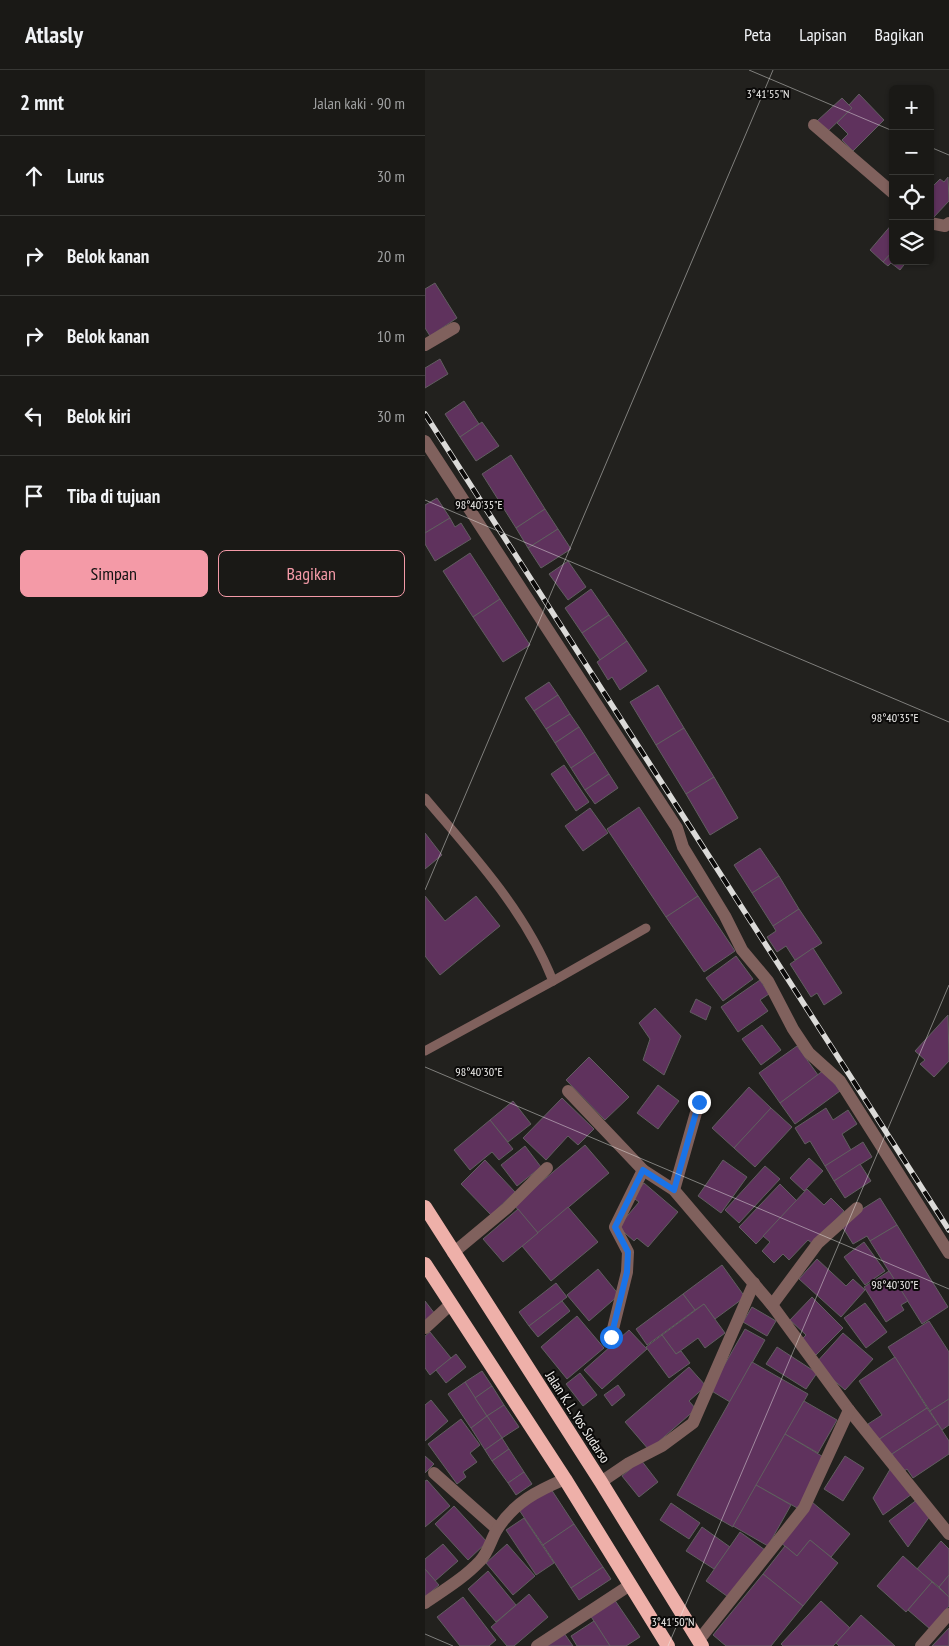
<!DOCTYPE html>
<html lang="id">
<meta charset="utf-8">
<style>
body{margin:0;font-family:"PT Sans Narrow",sans-serif;background:#272623;color:#f1f3f6}
.controls{position:absolute;right:15px;top:15px;display:grid;overflow:hidden;border-radius:8px;box-shadow:0 1px 4px #0004}
.controls button{width:45px;height:45px;display:grid;place-items:center;padding:0;border:0;border-bottom:1px solid #383835;background:#1a1916;color:#f1f3f6;font:25px sans-serif}
.stop{position:absolute;width:15px;height:15px;margin:-11px;border:4px solid #1a73e8;border-radius:50%;background:#fff}
.stop.end{background:#1a73e8;border-color:#fff;box-shadow:0 1px 5px #0008}
.list{margin:0;padding:0;list-style:none}
h2{display:flex;justify-content:space-between;align-items:center;height:65px;margin:0;padding:0 20px;font-size:21px}
h2 small{font-size:16px;font-weight:400;color:#9fa0a1}
.list li{display:grid;grid-template-columns:32px 1fr auto;gap:15px;align-items:center;box-sizing:border-box;height:80px;padding:0 20px;border-top:1px solid #383835}
.list b{display:block;font-size:19px;white-space:nowrap}
.list em{font-size:16px;font-style:normal;color:#9fa0a1}
.actions{display:flex;gap:10px;padding:15px 20px}
.actions a{flex:1;padding:11px 0;border:1px solid #f49aa7;border-radius:8px;text-align:center;font-size:18px;color:#f49aa7}
.actions .main{background:#f49aa7;color:#111}
.icon{flex:none;width:28px;height:28px;fill:none;stroke:currentColor;stroke-width:2;stroke-linecap:round;stroke-linejoin:round}
.map{position:relative;flex:none;width:524px;height:1576px;overflow:hidden}
header{display:flex;align-items:center;gap:30px;box-sizing:border-box;height:70px;padding:0 25px;background:#1a1916;border-bottom:1px solid #383835}
header strong{font-size:24px}
nav{display:flex;gap:28px;margin-inline-start:auto;font-size:18px}
main{display:flex}
aside{flex:1;background:#1a1916}
.map>svg:first-child{display:block}
.building{fill:#5f325d;stroke:#615e60}
.lines{fill:none;stroke-linecap:round;stroke-linejoin:round}
.service{stroke:#80615d;stroke-width:9}
.minor{stroke:#80615d;stroke-width:12}
.trunk{stroke:#eeb0a9;stroke-width:14}
.rail-casing{stroke:#dbdad8;stroke-width:5.5}
.rail{stroke:#0b0a09;stroke-width:4;stroke-dasharray:11;stroke-linecap:butt}
.route{stroke:#1a73e8;stroke-width:6}
.ticks{fill:none;stroke:#f2f1ef;stroke-width:1;stroke-opacity:0.45}
.labels{text-anchor:middle;dominant-baseline:central;stroke-width:4;stroke-linejoin:round;paint-order:stroke}
.street-label{font-size:14px;fill:#f2f1ef;stroke:#0b0a09}
.ticks-label{font-size:12px;text-anchor:middle;fill:#f2f1ef;stroke:#0b0a09;stroke-width:4;stroke-linejoin:round;paint-order:stroke}
</style>
<header>
<strong>Atlasly</strong>
<nav><a>Peta</a><a>Lapisan</a><a>Bagikan</a></nav>
</header>
<main>
<aside>
<h2>2 mnt<small>Jalan kaki · 90 m</small></h2>
<ul class="list">
<li><svg class="icon" aria-label="ahead" viewBox="0 0 24 24"><path d="M12 20V5M6 11l6-6 6 6"/></svg><div><b>Lurus</b></div><em>30 m</em></li>
<li><svg class="icon" aria-label="right" viewBox="0 0 24 24"><path d="M7 20v-9h11M14 6l5 5-5 5"/></svg><div><b>Belok kanan</b></div><em>20 m</em></li>
<li><svg class="icon" aria-label="right" viewBox="0 0 24 24"><path d="M7 20v-9h11M14 6l5 5-5 5"/></svg><div><b>Belok kanan</b></div><em>10 m</em></li>
<li><svg class="icon" aria-label="left" viewBox="0 0 24 24"><path d="M17 20v-9H6M10 6l-5 5 5 5"/></svg><div><b>Belok kiri</b></div><em>30 m</em></li>
<li><svg class="icon" aria-label="arrive" viewBox="0 0 24 24"><path d="M6 21V4h12l-3 4 3 4H6"/></svg><div><b>Tiba di tujuan</b></div></li>
</ul>
<div class="actions"><a class="main">Simpan</a><a>Bagikan</a></div>
</aside>
<div class="map">
<svg width="524" height="1576" viewBox="0 0 524 1576">
<rect width="100%" height="100%" fill="#22211e"/>
<g class="building">
<polygon points="434,24 459,50 428,81 417,70 423,64 412,53 427,38 424,35"/>
<polygon points="417,28 427,38 402,62 392,51"/>
<polygon points="523,107 524,131 508,148 505,145 505,119 515,109 519,112"/>
<polygon points="468,153 468,181 458,192 445,180"/>
<polygon points="468,181 468,191 482,191 475,200 466,193 463,196 458,192"/>
<polygon points="10,213 32,248 5,266 0,258 0,219"/>
<polygon points="15,289 23,304 0,318 0,298"/>
<polygon points="39,331 54,354 35,367 20,344"/>
<polygon points="57,352 74,376 51,391 35,367"/>
<polygon points="86,385 120,439 91,458 57,404"/>
<polygon points="12,428 25,448 0,463 0,435"/>
<polygon points="120,439 133,459 103,478 91,458"/>
<polygon points="25,448 30,457 36,453 46,469 10,491 0,474 0,463"/>
<polygon points="133,459 146,479 116,498 103,478"/>
<polygon points="45,483 75,529 48,547 18,501"/>
<polygon points="143,491 161,517 143,530 124,504"/>
<polygon points="166,519 184,545 157,563 140,538"/>
<polygon points="75,529 105,575 78,592 48,547"/>
<polygon points="184,545 202,571 175,590 157,563"/>
<polygon points="202,571 222,601 195,620 187,607 183,610 172,592"/>
<polygon points="124,612 133,625 109,641 100,628"/>
<polygon points="233,615 259,658 231,675 205,632"/>
<polygon points="133,625 145,644 121,659 109,641"/>
<polygon points="145,644 154,657 130,673 121,659"/>
<polygon points="154,657 170,682 146,698 130,673"/>
<polygon points="259,658 289,707 261,724 231,675"/>
<polygon points="170,682 184,704 160,720 146,698"/>
<polygon points="139,695 164,732 151,741 126,704"/>
<polygon points="184,704 193,718 170,734 160,720"/>
<polygon points="289,707 313,748 285,765 261,724"/>
<polygon points="214,737 273,826 241,847 182,759"/>
<polygon points="165,738 183,763 158,781 140,756"/>
<polygon points="0,763 17,785 0,799"/>
<polygon points="335,778 354,806 327,823 309,795"/>
<polygon points="354,806 374,839 348,856 327,823"/>
<polygon points="0,826 20,851 51,826 75,856 15,905 0,886"/>
<polygon points="273,826 310,881 279,902 241,847"/>
<polygon points="374,839 397,873 370,890 361,876 352,882 342,867 351,861 348,856"/>
<polygon points="388,878 417,923 399,935 392,923 386,927 365,894"/>
<polygon points="311,886 328,909 298,931 281,908"/>
<polygon points="335,910 344,924 335,930 343,941 313,962 296,937"/>
<polygon points="271,929 286,937 281,950 265,942"/>
<polygon points="230,938 256,966 239,1005 218,990 225,969 214,953"/>
<polygon points="523,945 524,991 509,1007 495,994 500,990 490,981"/>
<polygon points="337,955 356,980 336,995 317,969"/>
<polygon points="372,976 393,1005 355,1033 334,1003"/>
<polygon points="164,987 204,1027 180,1050 141,1010"/>
<polygon points="399,1000 415,1021 370,1054 355,1033"/>
<polygon points="233,1015 254,1031 233,1059 212,1043"/>
<polygon points="324,1017 346,1038 309,1078 287,1058"/>
<polygon points="137,1028 169,1059 153,1075 143,1066 121,1090 98,1068"/>
<polygon points="88,1031 106,1054 83,1072 65,1050"/>
<polygon points="346,1038 367,1057 330,1097 309,1078"/>
<polygon points="401,1038 408,1050 423,1040 432,1054 417,1064 426,1080 400,1096 385,1071 380,1074 370,1058"/>
<polygon points="65,1050 88,1079 74,1090 67,1082 45,1100 29,1080"/>
<polygon points="438,1072 447,1087 409,1111 400,1096"/>
<polygon points="160,1075 184,1103 113,1163 89,1135"/>
<polygon points="100,1076 116,1097 92,1116 76,1095"/>
<polygon points="384,1088 398,1101 379,1121 365,1108"/>
<polygon points="60,1090 90,1122 66,1145 36,1114"/>
<polygon points="298,1090 322,1107 296,1143 273,1126"/>
<polygon points="435,1094 446,1111 420,1128 409,1111"/>
<polygon points="340,1096 355,1109 314,1153 300,1140"/>
<polygon points="219,1113 253,1142 223,1177 212,1168 209,1171 193,1157 214,1132 207,1127"/>
<polygon points="355,1114 372,1131 331,1174 314,1157"/>
<polygon points="382,1119 399,1135 406,1128 419,1141 388,1174 383,1170 364,1190 358,1184 349,1193 337,1181 345,1172 338,1166"/>
<polygon points="455,1128 472,1155 445,1171 442,1166 428,1174 415,1153"/>
<polygon points="143,1137 173,1172 126,1211 97,1176"/>
<polygon points="93,1139 113,1163 78,1192 58,1169"/>
<polygon points="472,1155 523,1237 497,1254 445,1171"/>
<polygon points="439,1172 460,1201 440,1215 419,1187"/>
<polygon points="392,1189 421,1216 428,1209 440,1220 416,1247 374,1209"/>
<polygon points="297,1195 320,1227 290,1249 279,1234 270,1240 258,1224"/>
<polygon points="173,1199 194,1225 164,1251 142,1225"/>
<polygon points="464,1201 483,1231 476,1235 479,1240 461,1252 439,1217"/>
<polygon points="131,1213 142,1227 104,1256 94,1242"/>
<polygon points="258,1224 270,1240 222,1275 211,1259"/>
<polygon points="387,1227 418,1258 391,1285 376,1270 381,1265 365,1250"/>
<polygon points="0,1231 10,1244 0,1251"/>
<polygon points="137,1231 145,1241 113,1267 104,1256"/>
<polygon points="440,1233 462,1262 441,1278 419,1248"/>
<polygon points="279,1234 300,1263 280,1278 273,1268 251,1284 237,1265"/>
<polygon points="327,1237 351,1251 342,1266 318,1252"/>
<polygon points="152,1246 179,1278 142,1309 116,1277"/>
<polygon points="504,1251 524,1282 524,1329 505,1341 463,1277"/>
<polygon points="320,1259 340,1270 305,1332 285,1320"/>
<polygon points="204,1260 222,1279 177,1319 159,1300"/>
<polygon points="5,1262 26,1288 5,1305 0,1298 0,1266"/>
<polygon points="418,1263 448,1289 420,1320 390,1294"/>
<polygon points="237,1265 251,1284 256,1281 265,1293 244,1308 221,1277"/>
<polygon points="352,1277 392,1303 381,1319 341,1294"/>
<polygon points="31,1284 41,1297 21,1313 11,1300"/>
<polygon points="470,1287 502,1338 453,1370 443,1354 457,1345 434,1311"/>
<polygon points="327,1292 383,1324 308,1457 252,1425"/>
<polygon points="264,1297 281,1316 264,1331 271,1339 224,1380 200,1352"/>
<polygon points="57,1301 67,1316 50,1328 40,1312"/>
<polygon points="155,1303 172,1325 158,1336 141,1314"/>
<polygon points="40,1312 62,1346 46,1358 23,1324"/>
<polygon points="193,1315 200,1325 187,1336 179,1325"/>
<polygon points="67,1316 79,1335 62,1346 50,1328"/>
<polygon points="524,1329 524,1355 517,1360 505,1341"/>
<polygon points="6,1330 23,1351 0,1371 0,1335"/>
<polygon points="379,1331 412,1350 393,1383 360,1364"/>
<polygon points="79,1335 94,1357 77,1368 62,1346"/>
<polygon points="502,1338 513,1354 464,1386 453,1370"/>
<polygon points="62,1346 77,1368 60,1380 46,1358"/>
<polygon points="36,1349 55,1375 45,1383 52,1392 38,1402 41,1407 32,1414 3,1374"/>
<polygon points="513,1354 524,1371 524,1384 488,1408 482,1399 478,1402 467,1384"/>
<polygon points="360,1364 400,1388 374,1439 331,1415"/>
<polygon points="77,1368 84,1379 67,1391 60,1380"/>
<polygon points="84,1379 99,1402 83,1413 67,1391"/>
<polygon points="0,1386 9,1394 0,1403"/>
<polygon points="420,1386 439,1398 418,1431 399,1419"/>
<polygon points="216,1390 233,1412 214,1427 197,1406"/>
<polygon points="467,1396 487,1424 458,1445 448,1428"/>
<polygon points="99,1402 107,1414 91,1425 83,1413"/>
<polygon points="2,1410 25,1436 0,1457 0,1411"/>
<polygon points="331,1415 366,1435 343,1476 308,1456"/>
<polygon points="124,1416 149,1454 118,1475 92,1437"/>
<polygon points="493,1429 505,1446 483,1477 464,1451"/>
<polygon points="387,1432 425,1464 406,1487 385,1470 372,1486 355,1472"/>
<polygon points="246,1433 275,1453 264,1469 235,1450"/>
<polygon points="29,1436 62,1472 43,1490 10,1454"/>
<polygon points="99,1448 129,1493 111,1505 81,1460"/>
<polygon points="149,1454 178,1497 146,1518 118,1475"/>
<polygon points="277,1457 305,1477 289,1499 261,1481"/>
<polygon points="315,1462 340,1480 306,1529 281,1511"/>
<polygon points="385,1470 413,1493 378,1536 338,1504 360,1476 372,1486"/>
<polygon points="516,1471 524,1479 524,1505 514,1517 492,1499"/>
<polygon points="18,1474 33,1491 10,1511 0,1499 0,1489"/>
<polygon points="82,1474 110,1506 88,1525 61,1493"/>
<polygon points="478,1486 507,1512 481,1542 452,1516"/>
<polygon points="178,1497 186,1509 154,1530 146,1518"/>
<polygon points="0,1499 14,1515 0,1527"/>
<polygon points="63,1501 91,1535 71,1552 43,1519"/>
<polygon points="338,1504 378,1536 346,1576 301,1576 288,1565"/>
<polygon points="524,1505 524,1527 514,1517"/>
<polygon points="507,1512 524,1527 524,1536 505,1559 483,1540"/>
<polygon points="104,1524 123,1547 89,1576 82,1576 66,1557"/>
<polygon points="38,1527 71,1570 64,1576 35,1576 12,1547"/>
<polygon points="189,1529 215,1567 201,1576 185,1576 165,1545"/>
<polygon points="396,1531 425,1558 408,1576 358,1576 356,1574"/>
<polygon points="436,1545 470,1576 414,1576 411,1573"/>
<polygon points="169,1551 185,1576 152,1576 146,1566"/>
<polygon points="524,1558 524,1576 507,1576"/>
<polygon points="139,1563 148,1576 119,1576"/>
</g>
<g class="lines">
<g class="service">
<path d="M0,728C48,785 100,840 128,911L0,981"/>
<polyline points="128,911 221,858"/>
</g>
<g class="minor">
<polyline points="389,55 468,123"/>
<polyline points="505,153 520,156 524,153"/>
<polyline points="0,275 29,258"/>
<polyline points="0,371 252,758 258,777 300,846 317,880 343,911 368,959 384,983 415,1011 524,1183"/>
<polyline points="143,1021 218,1100 249,1120 347,1235 424,1340 524,1464"/>
<polyline points="249,1120 274,1032"/>
<polyline points="28,1183 82,1138 122,1098"/>
<polyline points="347,1235 393,1173 432,1138"/>
<polyline points="0,1258 26,1234"/>
<polyline points="186,1267 202,1202 203,1182 190,1157 218,1100"/>
<polyline points="9,1403 72,1459"/>
<polyline points="176,1412 204,1393 237,1376 268,1353 329,1213"/>
<path d="M0,1533C19,1520 39,1508 55,1491C64,1482 66,1468 73,1458C90,1432 112,1421 140,1409"/>
<polyline points="274,1570 379,1438 424,1340"/>
<polyline points="112,1576 205,1515"/>
<polyline points="496,1576 524,1544"/>
</g>
<g class="trunk">
<polyline points="0,1137 176,1412 277,1576"/>
<polyline points="0,1194 140,1409 243,1576"/>
</g>
<defs>
<polyline id="rail" points="0,344 524,1160"/>
</defs>
<use href="#rail" class="rail-casing"/>
<use href="#rail" class="rail"/>
</g>
<g class="lines">
<polyline class="route" points="186,1267 202,1202 203,1182 190,1157 218,1100 249,1120 274,1032"/>
</g>
<path class="ticks" d="M324,0L468,61M505,77L524,85M0,430L524,652M0,820L348,0M0,997L524,1219M0,1564L28,1576M243,1576L524,915"/>
<g class="labels">
<g class="street-label">
<text transform="translate(153 1347) rotate(57)">Jalan K. L. Yos Sudarso</text>
</g>
</g>
<g class="ticks-label">
<text x="343" y="28">3°41'55"N</text>
<text x="54" y="439">98°40'35"E</text>
<text x="470" y="652">98°40'35"E</text>
<text x="54" y="1006">98°40'30"E</text>
<text x="470" y="1219">98°40'30"E</text>
<text x="248" y="1556">3°41'50"N</text>
</g>
</svg>
<div class="controls">
<button>+</button>
<button>−</button>
<button><svg class="icon" aria-label="locate" viewBox="0 0 24 24"><circle cx="12" cy="12" r="6"/><path d="M12 2v4M12 18v4M2 12h4M18 12h4"/></svg></button>
<button><svg class="icon" aria-label="layers" viewBox="0 0 24 24"><path d="M12 4l9 5-9 5-9-5zM3 14l9 5 9-5"/></svg></button>
</div>
<div class="stop" style="left:186px;top:1267px"></div>
<div class="stop end" style="left:274px;top:1032px"></div>
</div>
</main>
